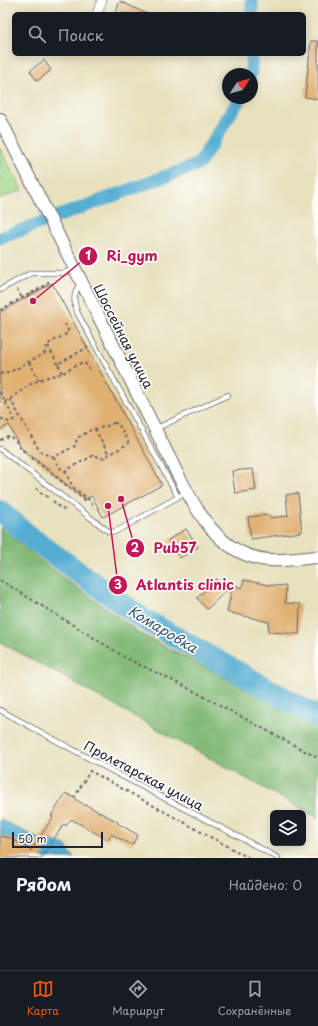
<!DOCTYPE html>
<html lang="ru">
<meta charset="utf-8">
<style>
body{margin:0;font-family:"Playpen Sans",sans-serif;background:#20242c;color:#f1f3f6}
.controls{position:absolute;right:12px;bottom:12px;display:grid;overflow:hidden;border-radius:6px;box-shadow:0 2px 10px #0003}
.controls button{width:36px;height:36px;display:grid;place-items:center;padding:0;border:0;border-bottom:1px solid #363941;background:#171b24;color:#f1f3f6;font:20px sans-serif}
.compass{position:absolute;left:222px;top:68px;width:36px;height:36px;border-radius:50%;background:#171b24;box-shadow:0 2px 10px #0003;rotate:54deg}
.scale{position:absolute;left:12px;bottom:10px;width:91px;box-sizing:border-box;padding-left:4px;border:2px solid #22223b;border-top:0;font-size:11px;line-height:14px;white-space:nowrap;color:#22223b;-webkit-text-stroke:3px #fdfcf7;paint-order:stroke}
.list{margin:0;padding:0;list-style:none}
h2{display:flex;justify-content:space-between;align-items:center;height:52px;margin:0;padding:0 16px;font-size:17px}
h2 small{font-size:13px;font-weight:400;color:#9ea1a6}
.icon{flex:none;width:22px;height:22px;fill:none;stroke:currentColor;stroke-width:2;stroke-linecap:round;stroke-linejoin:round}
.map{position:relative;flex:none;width:318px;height:858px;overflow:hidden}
.search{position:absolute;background:#171b24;box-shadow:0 2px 10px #0003;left:12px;right:12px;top:12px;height:44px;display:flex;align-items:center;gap:10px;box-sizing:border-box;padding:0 14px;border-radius:6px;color:#9ea1a6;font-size:15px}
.sheet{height:112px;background:#171b24}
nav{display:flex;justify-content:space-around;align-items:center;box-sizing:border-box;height:56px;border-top:1px solid #363941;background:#171b24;font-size:11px;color:#9ea1a6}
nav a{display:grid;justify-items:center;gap:2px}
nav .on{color:#ea580c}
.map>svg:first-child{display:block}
.green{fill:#a3da8b;stroke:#627e63}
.forest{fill:#82ba77;stroke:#526e59}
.water{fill:#54add2;stroke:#3b6886}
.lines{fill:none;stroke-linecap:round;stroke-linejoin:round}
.canal{stroke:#54add2;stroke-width:13}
.river{stroke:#54add2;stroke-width:22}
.building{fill:#e0b173}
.service-casing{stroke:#676568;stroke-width:6}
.minor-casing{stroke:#676568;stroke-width:10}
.tertiary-casing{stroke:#676568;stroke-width:14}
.path{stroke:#676568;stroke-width:2;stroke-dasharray:3 3;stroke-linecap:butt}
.service{stroke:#fff;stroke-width:4.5}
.minor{stroke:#fff;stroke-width:9}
.tertiary{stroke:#fff;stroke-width:12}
.labels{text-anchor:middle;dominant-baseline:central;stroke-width:3.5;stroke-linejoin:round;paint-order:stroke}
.street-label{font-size:13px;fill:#22223b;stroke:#fdfcf7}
.water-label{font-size:14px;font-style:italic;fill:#365a77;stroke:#fdfcf7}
.leader{fill:none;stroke:#c2185b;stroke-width:1.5}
.callout-dot{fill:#c2185b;stroke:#fdfcf7;stroke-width:1.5}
.mark-label{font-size:12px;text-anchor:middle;font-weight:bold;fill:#fff}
.callout-label{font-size:14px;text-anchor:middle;font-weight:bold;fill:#c2185b;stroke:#fdfcf7;stroke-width:3.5;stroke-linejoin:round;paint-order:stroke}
</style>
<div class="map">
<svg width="318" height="858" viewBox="0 0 318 858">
<rect width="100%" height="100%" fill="#fdfcf7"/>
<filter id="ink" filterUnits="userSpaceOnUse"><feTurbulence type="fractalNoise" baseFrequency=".025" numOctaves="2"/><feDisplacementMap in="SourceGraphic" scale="8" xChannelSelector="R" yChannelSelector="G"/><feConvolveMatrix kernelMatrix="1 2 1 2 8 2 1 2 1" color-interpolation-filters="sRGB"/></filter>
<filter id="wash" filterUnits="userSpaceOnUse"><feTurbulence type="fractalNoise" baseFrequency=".012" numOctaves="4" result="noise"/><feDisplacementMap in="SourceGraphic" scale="16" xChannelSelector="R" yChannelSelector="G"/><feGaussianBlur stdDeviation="0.9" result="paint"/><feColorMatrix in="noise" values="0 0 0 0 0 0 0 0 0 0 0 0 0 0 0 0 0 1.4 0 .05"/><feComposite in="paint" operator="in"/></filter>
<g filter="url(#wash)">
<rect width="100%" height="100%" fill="#e7e1bd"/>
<polygon class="green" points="0,148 22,190 0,198"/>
<polygon class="forest" points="0,527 40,560 141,634 318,726 318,818 0,642"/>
<polygon class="water" points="0,819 41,840 48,839 65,845 74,858 41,858 0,836"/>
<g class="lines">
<g class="canal">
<polyline points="252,14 252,0"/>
<polyline points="251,74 252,54"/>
<polyline points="0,238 199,164 240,98"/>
</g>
<polyline class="river" points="0,511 34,540 143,619 318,717"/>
</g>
<g id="blocks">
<g class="building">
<polygon points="120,1 147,14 115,14"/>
<polygon points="311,41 318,41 318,99 305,97"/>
<polygon points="44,60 51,70 37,81 30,71"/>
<polygon points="52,283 162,485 103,517 92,496 85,499 20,447 9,425 0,430 0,312"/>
<polygon points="253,469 256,490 235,493 232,471"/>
<polygon points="298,493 302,532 251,539 248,517 269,515 270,518 288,516 286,495"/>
<polygon points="186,529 198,547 180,558 168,540"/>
<polygon points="217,579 228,589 207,609 197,598"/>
<polygon points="244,580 268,585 286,586 285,603 300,604 299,634 268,632 269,622 227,612 233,585 242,588"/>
<polygon points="66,793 86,806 86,805 118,822 117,823 138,835 132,845 111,834 108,840 71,819 66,826 64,824 41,858 0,858 0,836 11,838 31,851 53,817 51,816"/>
</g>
</g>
</g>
<g filter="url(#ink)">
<use href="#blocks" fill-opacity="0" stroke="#676568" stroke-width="1"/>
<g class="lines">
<defs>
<g id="service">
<path d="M80,283C73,295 73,301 78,314L178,497"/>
<polyline points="0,290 31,273 64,273 73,269"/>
<polyline points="155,429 228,395"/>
<polyline points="0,449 108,531 115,532 187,492"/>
<polyline points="0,710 116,773 245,840 278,858"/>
</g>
<polyline id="minor" points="97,14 102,0"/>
<path id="tertiary" d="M0,119L177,473C198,512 219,556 269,560C285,561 302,558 318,557"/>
</defs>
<use href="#service" class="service-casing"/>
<use href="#minor" class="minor-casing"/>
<use href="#tertiary" class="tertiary-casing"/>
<g class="path">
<polyline points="17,289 22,298"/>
<polyline points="0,310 46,285 50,280"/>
<polyline points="48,346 58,364"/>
<polyline points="29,362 39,380"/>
<polyline points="62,373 58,364 88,347"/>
<polyline points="0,374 12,371 45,353 46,347 48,344 68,333 68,330 65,324"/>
<polyline points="0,392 14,419 13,420 9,422 0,418"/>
<polyline points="10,399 39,450 42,453 54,457"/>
<path d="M5,402C16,396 24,387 35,382C44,377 55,376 65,372C71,369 78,362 85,363L90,370"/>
<path d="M114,423H117L119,425L128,441V443L126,445L103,458C99,459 97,455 94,455L65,471L60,468L54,457L75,446L77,438L91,430L105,427Z"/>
<polyline points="95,429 109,455"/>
<polyline points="0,440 8,436 10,436 16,441 20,448 86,501"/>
<path d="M65,471C68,476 70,483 74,488C81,495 93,499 93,509"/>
<polyline points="36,488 43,495 48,497"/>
<polyline points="53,501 60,508 67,511"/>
<polyline points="0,580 128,659 186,687 318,758"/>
<polyline points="74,798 90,771 249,858"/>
</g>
<use href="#service" class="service"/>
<use href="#minor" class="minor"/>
<use href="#tertiary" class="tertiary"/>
</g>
</g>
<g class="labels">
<g class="street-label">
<text transform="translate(124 336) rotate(63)">Шоссейная улица</text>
<text transform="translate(144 775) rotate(28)">Пролетарская улица</text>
</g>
<g class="water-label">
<text transform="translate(163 629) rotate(31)">Комаровка</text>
</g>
</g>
<path class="leader" d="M33 301L88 256M121 499L135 548M108 506L118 585"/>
<g class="callout-dot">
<circle cx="33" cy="301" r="4"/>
<circle cx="121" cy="499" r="4"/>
<circle cx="108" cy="506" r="4"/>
<circle cx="88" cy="256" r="10"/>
<circle cx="135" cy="548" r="10"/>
<circle cx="118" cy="585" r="10"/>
</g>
<g class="mark-label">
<text x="88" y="260">1</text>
<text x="135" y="552">2</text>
<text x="118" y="589">3</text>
</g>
<g class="callout-label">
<text x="132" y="261">Ri_gym</text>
<text x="175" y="553">Pub57</text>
<text x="185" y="590">Atlantis clinic</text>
</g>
</svg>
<div class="controls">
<button><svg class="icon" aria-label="layers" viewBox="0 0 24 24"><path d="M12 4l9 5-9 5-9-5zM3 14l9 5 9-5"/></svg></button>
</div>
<svg class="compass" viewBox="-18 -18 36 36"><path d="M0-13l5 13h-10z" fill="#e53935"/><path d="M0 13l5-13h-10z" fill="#9ea1a6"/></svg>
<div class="scale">50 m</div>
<div class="search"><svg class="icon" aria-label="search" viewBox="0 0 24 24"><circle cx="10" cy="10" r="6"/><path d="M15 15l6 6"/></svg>Поиск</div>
</div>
<section class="sheet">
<h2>Рядом<small>Найдено: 0</small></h2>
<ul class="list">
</ul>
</section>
<nav>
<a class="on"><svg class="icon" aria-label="map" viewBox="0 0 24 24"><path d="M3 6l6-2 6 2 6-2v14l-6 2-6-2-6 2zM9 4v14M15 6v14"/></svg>Карта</a>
<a><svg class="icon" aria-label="directions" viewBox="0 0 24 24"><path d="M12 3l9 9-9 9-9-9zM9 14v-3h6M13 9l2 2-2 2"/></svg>Маршрут</a>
<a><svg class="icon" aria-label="saved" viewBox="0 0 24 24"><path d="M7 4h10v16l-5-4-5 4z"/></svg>Сохранённые</a>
</nav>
